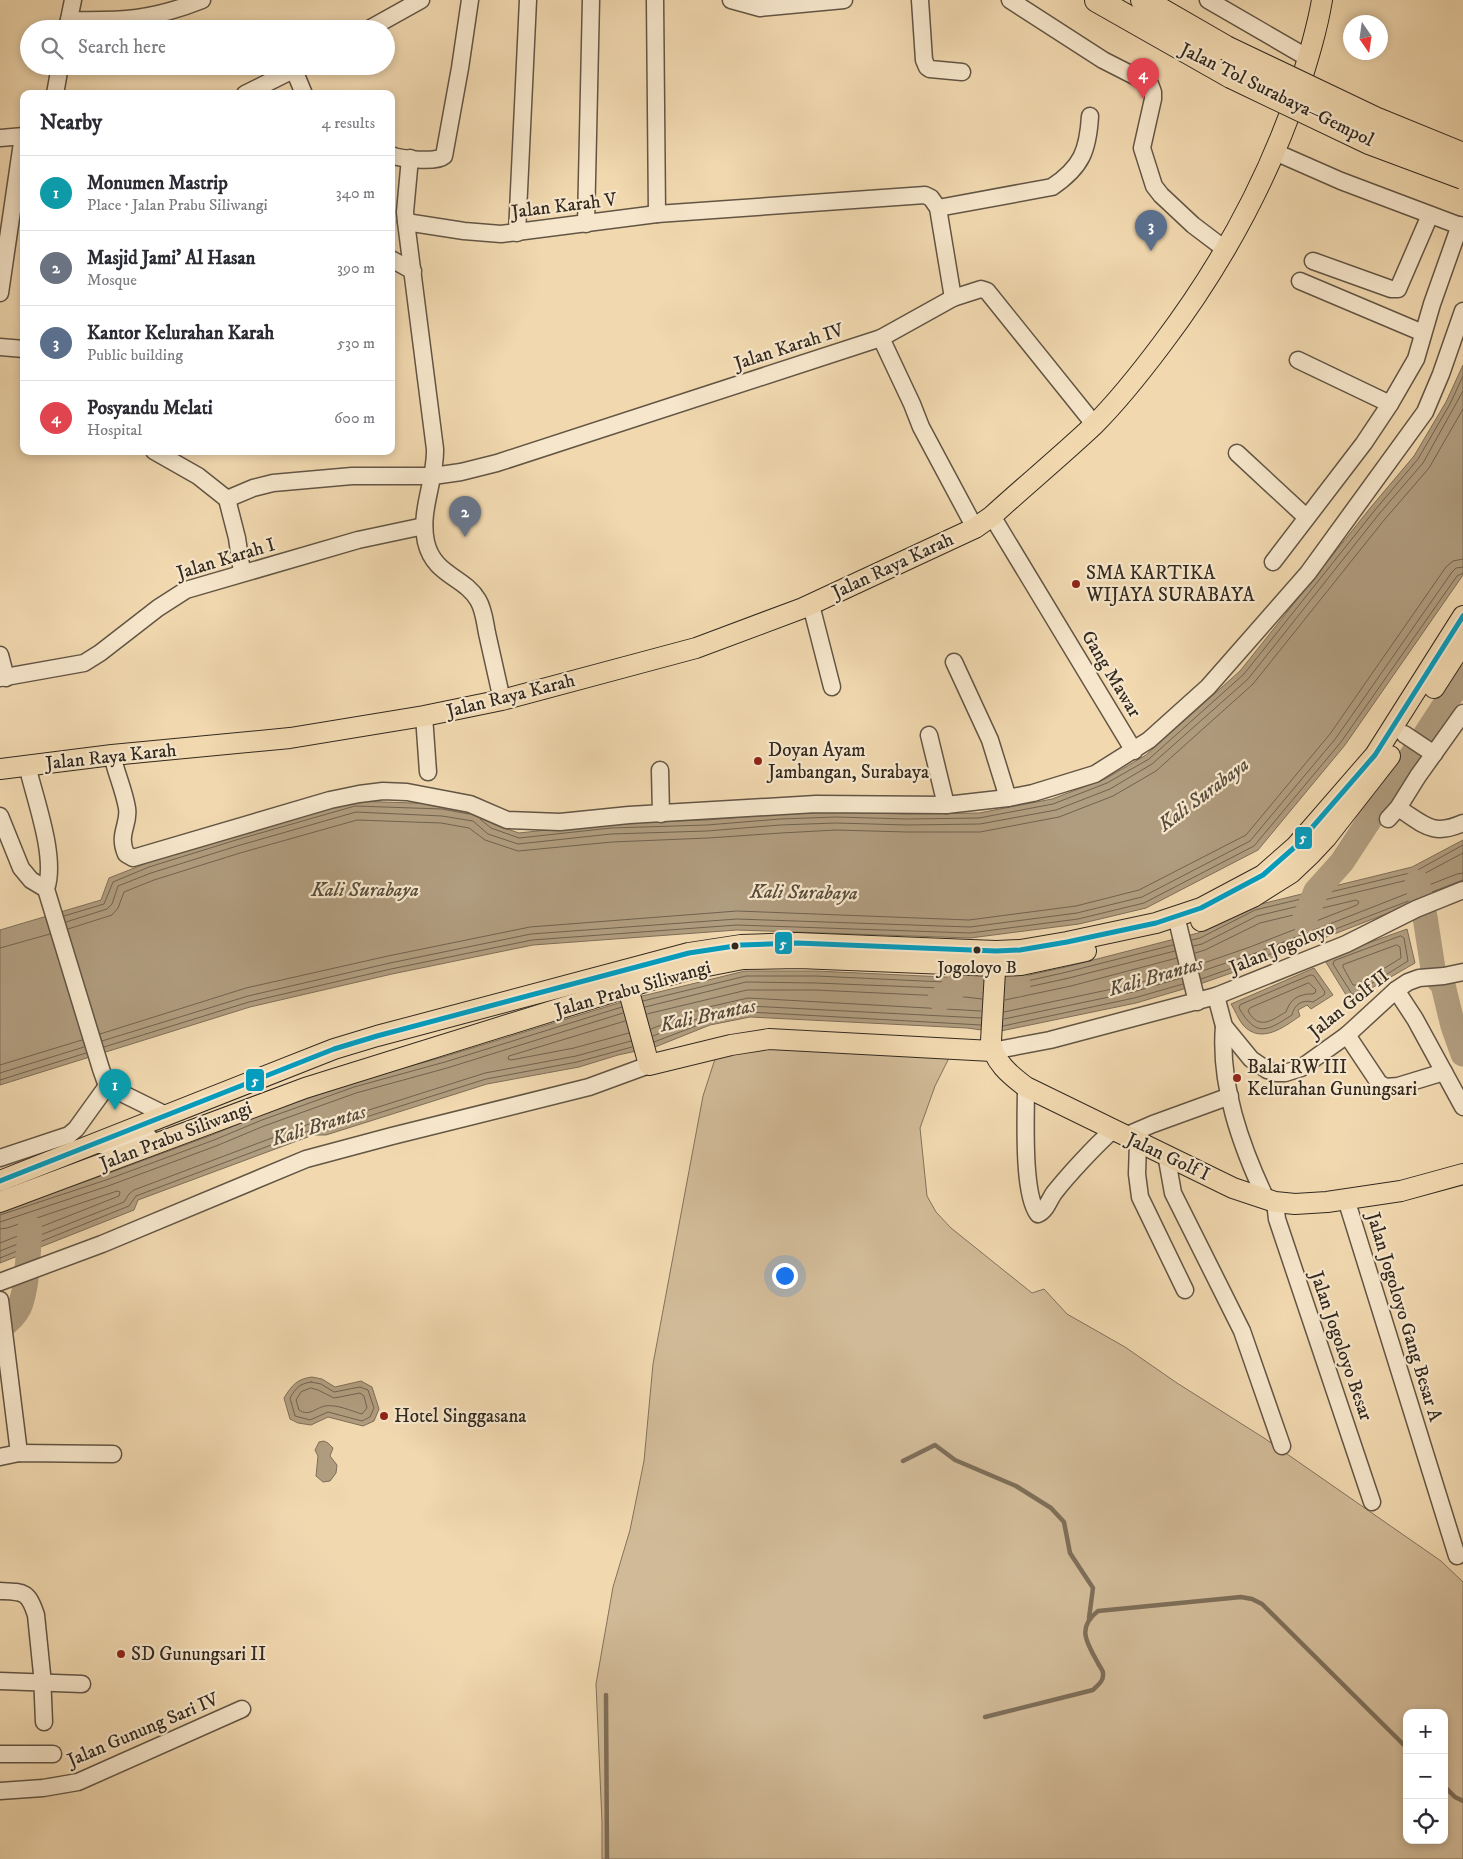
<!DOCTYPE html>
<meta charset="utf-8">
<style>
body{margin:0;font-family:"IM FELL DW Pica",serif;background:#f2f2f3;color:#2b2b33}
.controls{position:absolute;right:15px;bottom:15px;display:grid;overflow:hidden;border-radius:10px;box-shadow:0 2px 8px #0003}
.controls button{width:45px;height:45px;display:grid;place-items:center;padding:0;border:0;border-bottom:1px solid #e1e1e2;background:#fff;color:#2b2b33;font:25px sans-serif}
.compass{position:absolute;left:1343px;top:15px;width:45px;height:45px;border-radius:50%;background:#fff;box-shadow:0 2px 8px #0003;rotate:167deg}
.you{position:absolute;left:784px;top:1275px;width:18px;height:18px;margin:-12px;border:4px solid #fff;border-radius:50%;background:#1a73e8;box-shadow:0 0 0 8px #1a73e833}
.badge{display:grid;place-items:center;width:32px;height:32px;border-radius:50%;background:#8f2418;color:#fff;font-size:16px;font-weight:700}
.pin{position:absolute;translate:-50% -41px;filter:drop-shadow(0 1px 2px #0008)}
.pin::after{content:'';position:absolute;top:26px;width:18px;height:15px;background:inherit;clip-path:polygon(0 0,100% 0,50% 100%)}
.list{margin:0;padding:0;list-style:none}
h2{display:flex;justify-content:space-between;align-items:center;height:65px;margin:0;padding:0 20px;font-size:21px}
h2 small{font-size:16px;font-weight:400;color:#7c7c81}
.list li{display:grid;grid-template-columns:32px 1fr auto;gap:15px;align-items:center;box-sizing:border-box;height:75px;padding:0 20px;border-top:1px solid #e1e1e2}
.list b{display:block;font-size:19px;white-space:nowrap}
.list p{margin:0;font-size:16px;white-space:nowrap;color:#7c7c81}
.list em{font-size:16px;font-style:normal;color:#7c7c81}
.icon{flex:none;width:28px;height:28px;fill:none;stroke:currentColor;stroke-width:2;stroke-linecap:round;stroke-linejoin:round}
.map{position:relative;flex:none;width:1463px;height:1859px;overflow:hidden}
.search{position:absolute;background:#fff;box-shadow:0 2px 8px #0003;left:20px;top:20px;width:375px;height:55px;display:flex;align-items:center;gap:12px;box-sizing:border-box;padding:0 18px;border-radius:28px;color:#7c7c81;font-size:19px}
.panel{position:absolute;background:#fff;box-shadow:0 2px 8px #0003;left:20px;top:90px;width:375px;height:365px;border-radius:10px}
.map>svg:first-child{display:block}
.green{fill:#d1ba97;stroke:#82725c;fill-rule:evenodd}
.water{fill:#b09c7e;stroke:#7e6e58}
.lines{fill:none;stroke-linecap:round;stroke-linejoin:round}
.shore{stroke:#71624f;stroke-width:1}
.stream{stroke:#7e6e58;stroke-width:4.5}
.river{stroke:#b09c7e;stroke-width:25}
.minor-casing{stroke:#625544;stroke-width:19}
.major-casing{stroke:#322920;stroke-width:22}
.highway-casing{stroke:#322920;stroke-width:26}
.minor{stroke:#f6e6cb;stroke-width:16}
.major{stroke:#f1d8af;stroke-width:20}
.highway{stroke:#f1d8af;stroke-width:24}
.highway-bridge-casing{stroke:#322920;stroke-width:26;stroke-linecap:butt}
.highway-bridge{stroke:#f1d8af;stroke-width:24}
.bus-1-casing{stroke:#f6e6cb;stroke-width:9}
.bus-1{stroke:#059cbd;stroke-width:5}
.poi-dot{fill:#8f2418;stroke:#f6e6cb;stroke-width:2}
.bus-dot{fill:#322920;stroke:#f6e6cb;stroke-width:2}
.labels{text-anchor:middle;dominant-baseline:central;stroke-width:4.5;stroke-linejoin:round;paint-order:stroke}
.bus-label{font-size:18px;fill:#322920;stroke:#f6e6cb}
.street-label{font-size:19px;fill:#322920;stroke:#f6e6cb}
.poi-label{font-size:19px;fill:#322920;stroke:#f6e6cb;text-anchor:start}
.water-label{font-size:20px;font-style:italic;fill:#584c3c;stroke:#f6e6cb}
.line-badge{stroke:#f6e6cb;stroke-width:2}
.badge-label{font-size:14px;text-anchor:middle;font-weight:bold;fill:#fff}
</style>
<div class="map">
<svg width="1463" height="1859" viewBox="0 0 1463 1859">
<rect width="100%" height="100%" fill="#f1d8af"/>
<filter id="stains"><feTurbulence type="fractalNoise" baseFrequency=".004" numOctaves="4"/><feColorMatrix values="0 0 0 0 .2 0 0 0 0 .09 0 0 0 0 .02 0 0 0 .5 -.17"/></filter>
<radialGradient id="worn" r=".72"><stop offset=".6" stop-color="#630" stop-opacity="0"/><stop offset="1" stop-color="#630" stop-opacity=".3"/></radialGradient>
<path class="green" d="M762,1045L951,1054L935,1086L920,1128L927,1196L936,1212L951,1228L1032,1293L1044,1289L1067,1314L1125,1347L1177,1383L1264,1438L1441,1561L1463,1582V1859H602V1822L596,1684L613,1587L630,1530L644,1461L653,1364L703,1096L715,1059ZM1407,1713H1444V1840H1407Z"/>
<g class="water">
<polygon points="1463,365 1463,575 1345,745 1258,850 1146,908 1079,924 970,938 737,930 533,945 392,974 250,1007 0,1085 0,930 101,900 109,878 147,863 234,835 354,801 443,804 478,810 493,824 519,833 610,823 707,820 780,814 836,812 907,814 979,813 1052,799 1105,779 1146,755 1240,671 1371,507 1414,456 1446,402"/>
<polygon points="1463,840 1463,884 1257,964 1197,985 1136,1003 996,1032 967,1028 750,1017 710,1025 655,1047 618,1055 579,1067 487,1084 326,1135 313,1135 138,1200 134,1210 0,1263 0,1211 104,1175 212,1135 260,1115 353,1082 443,1057 638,997 745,971 816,971 967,978 997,982 1066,967 1198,933 1253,906 1412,867"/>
<polygon points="1407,929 1415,963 1370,989 1351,1003 1324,959"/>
<path d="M1314,968L1333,995L1311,1009L1307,1005L1298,1010L1300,1016C1284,1027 1261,1045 1243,1025C1238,1019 1235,1010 1231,1004Z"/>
<path d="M312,1377L322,1379L335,1387L361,1381L372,1387L379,1409L374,1421L363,1426L328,1417L311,1425L298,1423L290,1419L284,1398C292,1385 297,1379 312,1377Z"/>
<polygon points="324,1441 328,1443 333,1448 330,1456 337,1465 336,1473 330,1481 323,1482 316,1476 318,1456 315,1450 319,1442"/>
</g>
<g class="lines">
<g class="shore">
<polyline points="480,819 491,828 519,838 611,828 707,825 780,819 836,817 907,819 979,818 1053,804 1107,783 1149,759 1244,674 1375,510 1418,459 1450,404 1463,376"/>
<polyline points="64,916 104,904 113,882 149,867 236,840 355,806 442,809 469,814"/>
<polyline points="66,922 107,909 112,904 118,886 151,873 237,846 356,812 442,816 473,821 488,834 518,844 611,834 707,831 780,825 836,823 907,825 980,824 1056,810 1110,789 1152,764 1248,679 1379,514 1423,463 1463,391"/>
<polyline points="68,929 112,915 118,908 124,892 154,880 240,853 357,820 441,823 469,828 485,840 518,851 612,842 708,838 781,833 836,830 907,832 980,832 1059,817 1113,796 1156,771 1253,684 1385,519 1429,468 1463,409"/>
<polygon points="1401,936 1404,938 1408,961 1355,994 1352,994 1333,964 1334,961"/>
<polyline points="1192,940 1200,938 1255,910 1414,872 1463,845"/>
<polygon points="1397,945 1400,947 1401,958 1357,985 1353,985 1343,967 1343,965"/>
<polyline points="1193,946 1202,944 1257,916 1416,878 1463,853"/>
<polyline points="0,948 50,934"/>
<polyline points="1195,953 1205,950 1260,923 1356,900 1359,902 1357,905 1250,947 1198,965"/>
<polyline points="1199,972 1253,954 1457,874 1463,873"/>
<path d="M1311,975L1314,976L1325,992L1324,995L1313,1002C1302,999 1294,1005 1292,1015C1268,1030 1257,1039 1239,1008L1240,1005Z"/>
<polyline points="1201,979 1255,960 1463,880"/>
<path d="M1309,983L1316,990L1315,993C1311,995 1308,993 1303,995C1294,997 1289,1003 1286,1012C1272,1020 1259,1031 1248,1011L1250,1008Z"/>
<polyline points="1005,986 1067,972 1173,945"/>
<polyline points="1005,992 1069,978 1175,951"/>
<polyline points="1005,1000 1071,986 1177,958"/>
<polyline points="643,1001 746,976 816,976 966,983 983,985"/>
<polyline points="645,1007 746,982 816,983 966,989 983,992"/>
<polyline points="1004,1012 1131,985 1180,971"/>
<polyline points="647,1014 747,990 815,990 965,997 982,999"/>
<polyline points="1004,1019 1133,992 1181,978"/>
<polyline points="625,1021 509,1056 508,1059 511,1060 574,1048 629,1033"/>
<polyline points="1003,1026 1134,998 1183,984"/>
<polyline points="651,1029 704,1008 748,998 981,1011"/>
<polyline points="100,1034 246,988 388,956 530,927 737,911 969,920 1076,906 1139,890 1246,835 1330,734 1446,567 1453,561 1463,559"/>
<polyline points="653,1036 707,1015 749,1006 981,1018"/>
<polyline points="102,1041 248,996 390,963 531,934 737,919 970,927 1077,913 1142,897 1250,841 1336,738 1452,572 1456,568 1463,567"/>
<polyline points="654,1042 709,1021 749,1012 981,1025"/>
<polyline points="104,1047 249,1002 391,969 532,940 737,925 970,933 1078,919 1144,903 1254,846 1341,742 1457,576 1463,573"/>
<polyline points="0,1065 82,1040"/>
<polyline points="0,1073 84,1047"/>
<polyline points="0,1080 86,1053"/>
<polyline points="0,1215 106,1180 214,1140 262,1120 354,1087 445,1062 622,1007"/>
<polyline points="0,1222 108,1186 216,1146 264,1126 356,1093 447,1068 623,1013"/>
<polyline points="0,1229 7,1228 117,1191 120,1192 119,1196 0,1243"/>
<polyline points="0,1251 124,1202 129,1194 134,1190 309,1124 325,1124 485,1073 576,1056 631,1041"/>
<polyline points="0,1258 129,1206 136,1196 311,1130 325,1130 486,1079 577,1062 632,1047"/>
<path d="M311,1382L321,1384L334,1392L360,1387L368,1390L374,1408L370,1417L362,1421L328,1412L310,1420L295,1416L290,1398C296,1388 299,1384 311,1382Z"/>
<path d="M311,1388L318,1390L334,1398L360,1393L364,1396L367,1408L362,1414C351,1411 337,1404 325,1406C315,1408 309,1417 299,1410L296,1400L301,1392Z"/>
</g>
<g class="stream">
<polyline points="903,1461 935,1445 955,1460 1016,1486 1051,1508 1064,1522 1070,1553 1093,1588 1089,1618"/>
<polyline points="606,1695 607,1859"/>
<path d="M985,1717L1093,1690C1098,1685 1104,1681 1103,1673C1103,1670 1099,1666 1098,1663C1087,1643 1076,1628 1098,1611L1241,1597L1252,1599L1262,1604L1407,1748"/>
<polyline points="1444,1786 1455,1797 1463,1801"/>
</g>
<g class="river">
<polyline points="1417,882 1425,917 1434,975 1443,985 1453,1026 1463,1054"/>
<polyline points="1304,921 1316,891 1342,862 1463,677"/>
<polyline points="940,999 967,978 1018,984"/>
<path d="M0,1328C7,1323 15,1316 19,1308C28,1288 28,1251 30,1228"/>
</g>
<defs>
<g id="minor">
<polyline points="655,0 657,214"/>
<polyline points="731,0 760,8 844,0"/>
<polyline points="920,0 924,60 927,67 930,69 962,72"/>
<polyline points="1010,0 1103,60 1150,84 1153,92 1153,99 1142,148 1154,186 1161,195 1193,225 1226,250"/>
<polyline points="1208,0 1308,58"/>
<path d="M69,20C122,21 152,20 202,0"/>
<polyline points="67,29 73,0"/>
<polyline points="369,29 421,0"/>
<polyline points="294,70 304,94"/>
<polyline points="55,94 60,66"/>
<polyline points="245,94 301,66"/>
<polyline points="0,138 24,136"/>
<polyline points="1275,152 1341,181 1463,227"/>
<path d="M391,155C401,159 436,163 444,156L460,68L470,0"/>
<path d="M410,158L405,212L406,222L435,449C436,480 419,510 426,542C434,576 464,576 478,600C484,610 485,623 487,633C492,656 497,678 502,700"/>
<path d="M938,208L1052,187C1082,167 1088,150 1090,116"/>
<polyline points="406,222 464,231 501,234 657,214 925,195 931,198 938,208 953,298"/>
<polyline points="586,224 591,0"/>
<polyline points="517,233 528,0"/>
<polyline points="391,259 413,271"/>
<polyline points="1313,261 1391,289 1398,289 1430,215"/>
<polyline points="1300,281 1423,333"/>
<polyline points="0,293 23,136"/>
<polyline points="881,338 912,404 921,427 975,528"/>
<polyline points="0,347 24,349"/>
<polyline points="1298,360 1390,404"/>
<polyline points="154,451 198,476 227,499"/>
<polyline points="1237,453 1306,517"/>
<polyline points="227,499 253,488 273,483 352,476 433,476 461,472 497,463 881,338 953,298 981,289 987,291 1094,424"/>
<polyline points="227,499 237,538 242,572"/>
<polyline points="992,516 1134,751"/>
<polyline points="1273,562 1364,443 1390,404 1416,359 1432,304 1460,225"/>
<polyline points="811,605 832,687"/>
<polyline points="0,655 6,678"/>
<polyline points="954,662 990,740 1008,798"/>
<polyline points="0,678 84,663 100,653 158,608 186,590 358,540 424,526"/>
<polyline points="424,716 428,772"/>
<polyline points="1404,734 1434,754"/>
<polyline points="929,735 946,805"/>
<path d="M112,755C116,773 124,790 127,808C130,824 117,834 126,854L133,858L330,800L359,794L383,791L407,792L470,804L507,820L560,822L629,815L816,804L946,805L1008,798L1033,793L1095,774L1149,740L1208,687L1308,573L1425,412L1441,374L1463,311"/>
<path d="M27,765C35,800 57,857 46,889L101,1069L107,1086L166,1115"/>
<polyline points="660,770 661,814"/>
<path d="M1398,808C1424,824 1432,837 1463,823"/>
<polyline points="0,816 21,868 31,880 46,889"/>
<polyline points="1388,819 1398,808 1418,776 1463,713"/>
<polyline points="1176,916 1197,1002"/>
<polyline points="1396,990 1415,1019 1463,1107"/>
<polyline points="1216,996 1224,1026 1251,1059 1267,1070 1276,1073 1285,1073 1301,1068 1347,1035 1396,990 1408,982 1419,978 1444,976 1463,972"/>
<path d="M1224,1026C1219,1085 1241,1146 1266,1199"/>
<polyline points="1347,1035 1379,1083 1385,1087 1398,1086 1444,1072"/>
<polyline points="992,1051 1050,1040 1216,996 1346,944 1416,909 1463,890"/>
<path d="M1026,1087C1026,1114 1022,1194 1038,1214C1046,1211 1049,1200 1054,1193C1069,1174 1095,1146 1113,1130"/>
<polyline points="1125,1136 1153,1124 1230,1096"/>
<polyline points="1138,1142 1137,1174 1140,1197 1185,1290"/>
<path d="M93,1144C117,1148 126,1144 149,1137"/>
<polyline points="1166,1154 1173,1193 1242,1331 1282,1446"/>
<polyline points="0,1158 69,1135 76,1129 107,1086"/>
<polyline points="1346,1199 1457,1556"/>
<polyline points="1275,1202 1277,1219 1372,1502"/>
<polyline points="0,1282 102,1244 306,1159 392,1136 589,1087 649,1065"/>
<polyline points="0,1300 19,1453"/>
<polyline points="0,1457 19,1453 113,1454"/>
<path d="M0,1591C24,1592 28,1591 36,1615L42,1674L44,1722"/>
<polyline points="0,1681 82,1684"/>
<polyline points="0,1754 53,1754"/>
<polyline points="0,1791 43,1788 78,1782 242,1709"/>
</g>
<g id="major">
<polyline points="1434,688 1463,643"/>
<path d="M0,769L112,755L290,738L424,716L502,700L696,648L803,608L975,528L992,516C1026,485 1061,456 1094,425C1119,400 1141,372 1162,344C1221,266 1268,180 1299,88C1308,59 1317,30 1322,0"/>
<polyline points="1201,921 1253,897 1291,873 1311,854 1326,838 1390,756"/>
<path d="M996,954L991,1041C993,1061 1010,1075 1026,1087L1233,1188L1275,1202L1295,1204L1327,1202L1401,1191L1463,1174"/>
<polyline points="625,977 649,1065 731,1045 769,1039 992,1051"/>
<polyline points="0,1181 334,1049 377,1036 689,953 741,945 797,943 996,951 1020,950 1067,942 1156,923 1201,908 1263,875 1296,846 1375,755 1463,616"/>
<polyline points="0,1202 305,1088 645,982 692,969 743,959 799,958 996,966 1021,965 1086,951"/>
</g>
<g id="highway">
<polyline points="1097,0 1231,76"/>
<polyline points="1143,0 1226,48"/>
</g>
</defs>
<use href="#minor" class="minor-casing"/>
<use href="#major" class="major-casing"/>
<use href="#highway" class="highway-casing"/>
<use href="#minor" class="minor"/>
<use href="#major" class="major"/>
<use href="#highway" class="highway"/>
<defs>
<g id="highway-bridge">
<polyline points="1226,48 1375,119 1463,155"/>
<polyline points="1231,76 1369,142 1463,177"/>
</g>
</defs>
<use href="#highway-bridge" class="highway-bridge-casing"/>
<use href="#highway-bridge" class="highway-bridge"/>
<defs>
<polyline id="bus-1" points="0,1181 334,1049 377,1036 689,953 741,945 797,943 996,951 1020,950 1067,942 1156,923 1201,908 1263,875 1296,846 1375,755 1463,616"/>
</defs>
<use href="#bus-1" class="bus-1-casing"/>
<use href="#bus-1" class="bus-1"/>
</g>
<g class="poi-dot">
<circle cx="1076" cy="584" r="5"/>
<circle cx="758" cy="761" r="5"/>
<circle cx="1237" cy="1078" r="5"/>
<circle cx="384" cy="1416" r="5"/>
<circle cx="121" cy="1654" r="5"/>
</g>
<g class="bus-dot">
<circle cx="735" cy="946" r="4.5"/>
<circle cx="977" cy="950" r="4.5"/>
</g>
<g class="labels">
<g class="bus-label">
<text x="977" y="968">Jogoloyo B</text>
</g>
<g class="street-label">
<text transform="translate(1277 95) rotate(26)">Jalan Tol Surabaya–Gempol</text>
<text transform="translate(564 206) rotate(-7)">Jalan Karah V</text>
<text transform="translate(789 347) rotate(-18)">Jalan Karah IV</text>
<text transform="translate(226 559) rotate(-17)">Jalan Karah I</text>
<text transform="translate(893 566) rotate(-25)">Jalan Raya Karah</text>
<text transform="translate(1111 674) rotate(59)">Gang Mawar</text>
<text transform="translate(511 696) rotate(-14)">Jalan Raya Karah</text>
<text transform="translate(111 757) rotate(-6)">Jalan Raya Karah</text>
<text transform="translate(1282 948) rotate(-22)">Jalan Jogoloyo</text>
<text transform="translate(633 989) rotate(-16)">Jalan Prabu Siliwangi</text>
<text transform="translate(1349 1004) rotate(-39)">Jalan Golf II</text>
<text transform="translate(176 1136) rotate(-21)">Jalan Prabu Siliwangi</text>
<text transform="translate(1168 1157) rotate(25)">Jalan Golf I</text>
<text transform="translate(1404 1317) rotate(73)">Jalan Jogoloyo Gang Besar A</text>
<text transform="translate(1341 1346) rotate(71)">Jalan Jogoloyo Besar</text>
<text transform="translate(143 1730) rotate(-23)">Jalan Gunung Sari IV</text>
</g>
<g class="poi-label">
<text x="1086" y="573">SMA KARTIKA<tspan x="1086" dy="22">WIJAYA SURABAYA</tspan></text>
<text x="768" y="750">Doyan Ayam<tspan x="768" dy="22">Jambangan, Surabaya</tspan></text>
<text x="1247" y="1067">Balai RW III<tspan x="1247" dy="22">Kelurahan Gunungsari</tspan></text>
<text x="394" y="1416">Hotel Singgasana</text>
<text x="131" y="1654">SD Gunungsari II</text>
</g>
<g class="water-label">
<text transform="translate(1204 795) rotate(-37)">Kali Surabaya</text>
<text x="365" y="890">Kali Surabaya</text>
<text transform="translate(804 893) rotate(1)">Kali Surabaya</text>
<text transform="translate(1156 977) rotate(-16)">Kali Brantas</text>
<text transform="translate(708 1016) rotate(-12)">Kali Brantas</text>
<text transform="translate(319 1126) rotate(-17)">Kali Brantas</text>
</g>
</g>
<g class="line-badge">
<rect x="1294" y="826" width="19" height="24" rx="5" fill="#059cbd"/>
<rect x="774" y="931" width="19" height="24" rx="5" fill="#059cbd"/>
<rect x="245" y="1068" width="20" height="24" rx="5" fill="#059cbd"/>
</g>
<g class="badge-label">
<text x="1303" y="842">5</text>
<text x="783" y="948">5</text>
<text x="255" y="1085">5</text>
</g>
<rect width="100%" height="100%" filter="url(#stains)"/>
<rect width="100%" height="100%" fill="url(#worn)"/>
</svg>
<div class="controls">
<button>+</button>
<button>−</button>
<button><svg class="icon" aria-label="locate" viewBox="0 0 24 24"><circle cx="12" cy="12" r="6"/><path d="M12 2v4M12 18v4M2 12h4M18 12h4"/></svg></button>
</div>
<svg class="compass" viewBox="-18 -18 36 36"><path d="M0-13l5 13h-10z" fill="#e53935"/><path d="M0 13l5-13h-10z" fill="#7c7c81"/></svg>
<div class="you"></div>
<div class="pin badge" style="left:115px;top:1110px;background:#0f9aa8">1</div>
<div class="pin badge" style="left:465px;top:537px;background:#6b7280">2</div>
<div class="pin badge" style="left:1151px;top:251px;background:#5c6f8a">3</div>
<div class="pin badge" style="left:1143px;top:99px;background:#e0444e">4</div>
<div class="search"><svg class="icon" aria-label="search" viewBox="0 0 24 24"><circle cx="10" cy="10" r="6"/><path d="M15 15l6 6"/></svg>Search here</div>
<section class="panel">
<h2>Nearby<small>4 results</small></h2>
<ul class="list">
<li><span class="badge" style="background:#0f9aa8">1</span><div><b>Monumen Mastrip</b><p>Place · Jalan Prabu Siliwangi</p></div><em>340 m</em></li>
<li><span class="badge" style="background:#6b7280">2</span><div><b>Masjid Jami' Al Hasan</b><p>Mosque</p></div><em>390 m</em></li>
<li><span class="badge" style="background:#5c6f8a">3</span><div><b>Kantor Kelurahan Karah</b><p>Public building</p></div><em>530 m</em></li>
<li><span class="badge" style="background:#e0444e">4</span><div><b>Posyandu Melati</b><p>Hospital</p></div><em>600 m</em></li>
</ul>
</section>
</div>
